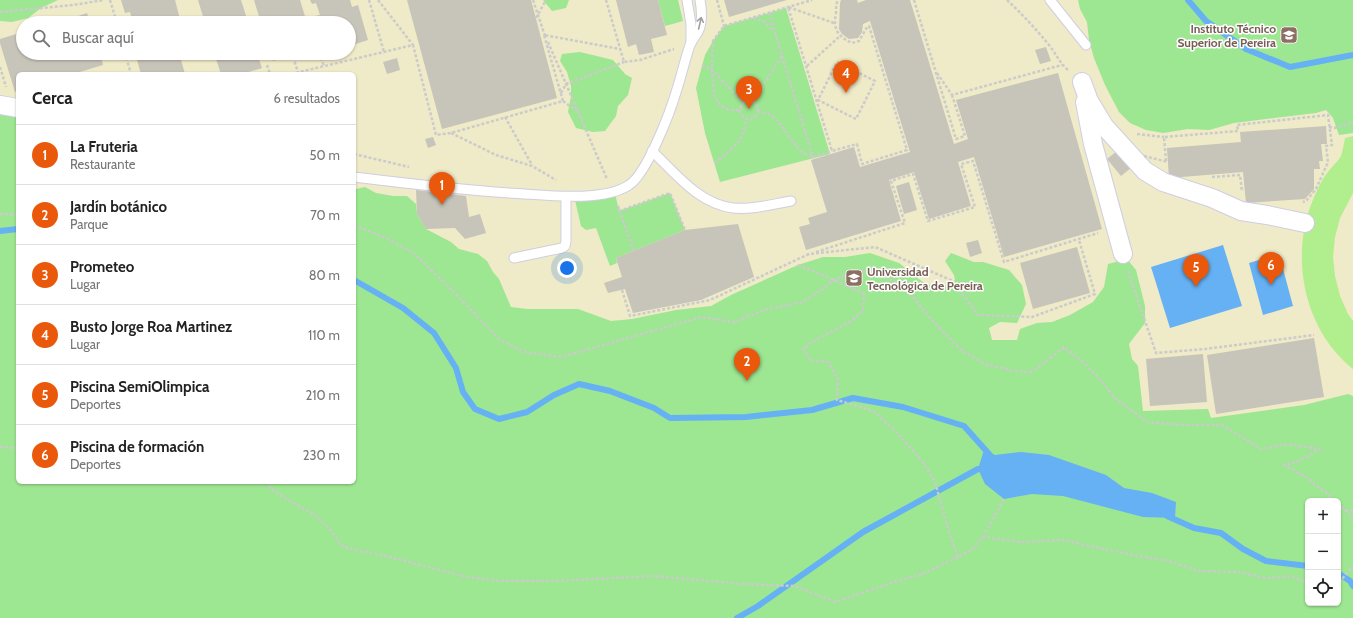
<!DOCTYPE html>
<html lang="es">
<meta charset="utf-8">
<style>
body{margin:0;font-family:Cabin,sans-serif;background:#f6f6f6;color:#222}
.controls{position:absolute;right:12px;bottom:12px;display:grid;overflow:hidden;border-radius:6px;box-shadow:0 1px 3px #0004}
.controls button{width:36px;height:36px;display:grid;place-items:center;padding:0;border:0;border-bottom:1px solid #e0e0e0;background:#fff;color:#222;font:20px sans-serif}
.you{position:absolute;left:567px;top:268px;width:14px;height:14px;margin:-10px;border:3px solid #fff;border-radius:50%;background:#1a73e8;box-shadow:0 0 0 6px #1a73e833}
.badge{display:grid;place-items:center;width:26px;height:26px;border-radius:50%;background:#ea580c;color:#fff;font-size:13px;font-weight:700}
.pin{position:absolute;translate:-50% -33px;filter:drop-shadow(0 1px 2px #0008)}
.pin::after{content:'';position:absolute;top:21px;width:14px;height:12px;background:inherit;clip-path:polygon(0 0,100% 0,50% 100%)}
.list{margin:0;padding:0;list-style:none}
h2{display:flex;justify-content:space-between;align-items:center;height:52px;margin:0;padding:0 16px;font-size:17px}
h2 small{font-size:13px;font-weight:400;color:#767676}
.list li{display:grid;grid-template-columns:26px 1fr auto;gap:12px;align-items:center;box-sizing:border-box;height:60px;padding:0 16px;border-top:1px solid #e0e0e0}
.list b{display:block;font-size:15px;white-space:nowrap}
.list p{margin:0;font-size:13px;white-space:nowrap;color:#767676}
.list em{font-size:13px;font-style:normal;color:#767676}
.icon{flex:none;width:22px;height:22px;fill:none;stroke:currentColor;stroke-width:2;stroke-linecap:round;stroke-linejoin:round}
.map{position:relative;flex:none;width:1353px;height:618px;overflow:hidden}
.search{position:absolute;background:#fff;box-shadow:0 1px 3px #0004;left:16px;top:16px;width:340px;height:44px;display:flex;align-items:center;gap:10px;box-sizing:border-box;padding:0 14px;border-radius:22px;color:#767676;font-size:15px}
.panel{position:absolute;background:#fff;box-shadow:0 1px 3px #0004;left:16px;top:72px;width:340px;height:412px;border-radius:6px}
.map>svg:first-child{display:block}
.education{fill:#efeac7;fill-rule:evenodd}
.green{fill:#9de692;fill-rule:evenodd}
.pitch{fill:#b1ee8d}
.water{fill:#66b1f4}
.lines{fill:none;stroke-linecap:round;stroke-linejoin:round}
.stream{stroke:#66b1f4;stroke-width:6}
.building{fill:#c7c4b9}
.lane-casing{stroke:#cfcee2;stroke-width:11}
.street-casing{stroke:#cfcee2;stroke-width:20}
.path{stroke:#cbcbcb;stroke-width:2.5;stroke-dasharray:3 2;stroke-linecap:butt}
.lane{stroke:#fff;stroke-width:9}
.street{stroke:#fff;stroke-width:18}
.path-bridge{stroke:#cbcbcb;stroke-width:2.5;stroke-dasharray:3 2;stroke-linecap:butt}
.oneway{stroke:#9e9e9e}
.labels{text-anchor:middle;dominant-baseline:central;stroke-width:3;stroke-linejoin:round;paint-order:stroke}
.education-label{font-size:12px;font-weight:bold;fill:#785e54;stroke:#fff;text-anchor:end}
</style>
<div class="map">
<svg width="1353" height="618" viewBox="0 0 1353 618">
<rect width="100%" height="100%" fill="#ece8d9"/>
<path class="education" d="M0,0H1353V579L1338,501H1308V603L0,618ZM23,23H349V53H23ZM18,74H354V482H18Z"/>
<g class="green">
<polygon points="0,0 58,0 41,8 28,18 12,22 0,21"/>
<polygon points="543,0 569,0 566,8 552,11"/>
<polygon points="658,0 678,0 683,21 665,26"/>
<polygon points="1078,0 1353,0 1353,133 1339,135 1333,118 1326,110 1316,113 1234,123 1209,130 1188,129 1163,133 1146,130 1130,123 1119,112 1105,85 1094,58 1089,40 1087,22 1080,9"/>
<polygon points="786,8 830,154 720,182 705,133 696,88 705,55 713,41 724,26"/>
<polygon points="580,52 613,60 625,74 632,78 628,95 618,106 616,116 605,131 593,132 576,128 568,112 571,96 571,86 567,72 560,61 562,54"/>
<path d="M0,105L18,108V482H354V187L356,189L365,187L376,193L393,196H407L416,204L417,214L426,229L451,242L459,249L478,254L487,261L493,272L499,279L511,307L527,309H578L611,321L632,319L676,310L711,306L731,295L798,265L823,257H845L870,253L899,263L924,283L941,288L955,280L954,275L945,261L951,253L974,262H983L1009,270L1022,285L1026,304L1017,323L1000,322L989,328L992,340H1017L1020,329L1037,323L1052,322L1070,315L1093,302L1104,287L1108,264L1127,259L1136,270L1145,306V323L1129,344L1132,359L1138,366L1143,411L1208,409L1211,418L1304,405L1348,394L1353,396V618H0ZM1308,501H1338V603H1308Z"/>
<polygon points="615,193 619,211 670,193 685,230 616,258 617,263 610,266 596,228 586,230 581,226 575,200"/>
</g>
<path class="pitch" d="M1353,136V193L1340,218L1335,237L1333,257L1335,276L1340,296L1348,314L1353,321V369C1302,328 1288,251 1316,193C1319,186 1323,178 1328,172C1332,167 1338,161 1341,156C1343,150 1344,143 1345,138Z"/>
<g class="water">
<polygon points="1223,245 1242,306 1170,328 1151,267"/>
<polygon points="1279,254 1293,306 1263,315 1249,263"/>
<polygon points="984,450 995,455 1021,452 1049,455 1106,475 1124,488 1152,493 1176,502 1175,518 1143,517 1063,496 1032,494 1004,499 985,484 978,469"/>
</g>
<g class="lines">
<g class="stream">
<polyline points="1188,0 1206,21 1246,49 1290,67 1353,55"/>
<polyline points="0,231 18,229"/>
<polyline points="354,280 403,308 434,333 456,368 463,392 475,409 499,419 527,412 554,395 579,384 610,391 654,408 670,418 746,417 812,410 853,398 903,407 964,426 990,455"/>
<polyline points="1167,516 1194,528 1221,533 1243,549 1266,561 1308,566"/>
<polyline points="1338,573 1350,581 1353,586"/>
<polyline points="737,618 758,606 863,532 978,469 986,469"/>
</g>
</g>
<g class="building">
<polygon points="121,0 175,0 181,23 133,23 130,12 125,13"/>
<polygon points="198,0 241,0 247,19 242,21 242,23 205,23"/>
<polygon points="254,0 300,0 307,23 261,23"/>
<polygon points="310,0 350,0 352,7 358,5 368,40 349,46 349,23 318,23 315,16 320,15 316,3 312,4"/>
<polygon points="407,0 531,0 557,98 442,129"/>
<polygon points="616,0 658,0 667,35 651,39 654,52 639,55 636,44 628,47"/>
<polygon points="724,0 787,0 729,17"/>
<polygon points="841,0 857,0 858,3 866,0 910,0 954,144 968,139 956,100 1058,73 1102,229 1004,257 974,157 958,162 971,206 929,219 914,172 889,180 901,221 806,250 799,227 810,224 808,218 827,212 811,160 854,147 860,167 910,152 870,21 863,24 862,32 858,38 849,39 842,34 839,29 840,3"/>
<polygon points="87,13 90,23 58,23"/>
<polygon points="23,32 23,53 100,53 103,65 73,74 18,74 18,91 15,92 0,43 0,39"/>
<polygon points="1046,47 1051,61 1040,64 1035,50"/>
<polygon points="135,53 179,53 185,74 141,74"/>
<polygon points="214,53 257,53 262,68 242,74 221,74"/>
<polygon points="270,53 300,53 273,61"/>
<polygon points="397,58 400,70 387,74 383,62"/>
<polygon points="1326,126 1327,144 1321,144 1323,161 1319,161 1320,169 1314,169 1314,189 1305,199 1246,203 1243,172 1169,178 1167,148 1241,142 1240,132"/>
<polygon points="433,137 436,145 428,148 425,139"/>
<polygon points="1117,151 1131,168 1121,176 1107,159"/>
<polygon points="909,182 917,210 904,214 896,186"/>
<polygon points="416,190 466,196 469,217 480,214 486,233 465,239 455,228 426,229 417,214"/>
<polygon points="738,224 754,277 701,300 633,313 625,289 608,293 604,283 622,277 616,258 685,230"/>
<polygon points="978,240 982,253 970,257 966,243"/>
<polygon points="1077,247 1090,293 1033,309 1020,263"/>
<polygon points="1314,338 1324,397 1216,414 1207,355"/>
<polygon points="1203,354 1207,402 1150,406 1146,359"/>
</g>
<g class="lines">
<defs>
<g id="lane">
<polyline points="687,0 691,24 691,43"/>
<polyline points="1050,0 1086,45"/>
<path d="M652,151C676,174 699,204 733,208C752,210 773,204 791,201"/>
<path d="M354,177C411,184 468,191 525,194C553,196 606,201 629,185C647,174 671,110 677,89C682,74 685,59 690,45C692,41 695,36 698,32C703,22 702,11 700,0"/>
<polyline points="514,258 562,248 565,246 566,241 566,197"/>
</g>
<g id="street">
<polyline points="1082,82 1089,101 1104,126 1145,171 1163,182 1212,198 1241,211 1267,215 1305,223"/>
<polyline points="1085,102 1093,144 1123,254"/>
<polyline points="0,105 18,108"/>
</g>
</defs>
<use href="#lane" class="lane-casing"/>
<use href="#street" class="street-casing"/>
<g class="path">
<polyline points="110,0 117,23"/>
<polyline points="369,0 384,52"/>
<polyline points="378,0 413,45"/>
<polyline points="533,0 545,36"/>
<polyline points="606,0 624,62 640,60 674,49"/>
<polyline points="717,0 724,26"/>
<polyline points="914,0 956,139 965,136 952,95"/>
<path d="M1007,0C1022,14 1036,29 1049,45C1056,54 1060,63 1068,70"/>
<polyline points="0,12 73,5 104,0"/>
<polyline points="769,13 813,157 832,151"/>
<polyline points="536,18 546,0"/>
<polyline points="753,18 765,22 773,31"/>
<path d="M834,23L788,7L832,151L857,144L862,164L907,150L869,26L867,27L859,41L852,43C837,36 833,29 836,13C836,8 836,4 838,0"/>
<polyline points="548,42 607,179"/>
<polyline points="125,53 131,74"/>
<polyline points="319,53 324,66"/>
<polyline points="293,57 298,72"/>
<polygon points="837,62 875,81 856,119 818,100"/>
<polyline points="267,65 270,74"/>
<polyline points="702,65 712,70 743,102"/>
<polyline points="807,66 840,36"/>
<polyline points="0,67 6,87"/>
<polyline points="937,73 952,95 1062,65"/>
<polyline points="291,74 413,45 436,135 451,133 563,101 544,35 620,49"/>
<polyline points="561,93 566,84 624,62"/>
<circle cx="749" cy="110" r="9"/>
<polyline points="563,101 577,111"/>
<polyline points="753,101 782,56"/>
<polyline points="739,110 730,110 720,105 714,95 712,70 713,41 724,26 812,0"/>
<polyline points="758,111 771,115 778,121 796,146 803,153 813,157"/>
<polyline points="505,117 532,165"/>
<polyline points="1329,127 1335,128 1353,122"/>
<polyline points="451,133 496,155 532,166 556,180"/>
<polyline points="1137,134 1164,137"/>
<polyline points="354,154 409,167"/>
<polyline points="1166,161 1164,137 1238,131 1237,125 1328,115 1332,145 1326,146 1328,162 1316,189 1306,201 1303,202"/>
<polyline points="715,163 737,144 743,134 747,119"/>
<polyline points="1212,177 1240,175 1242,191"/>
<polyline points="618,206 634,251"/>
<polyline points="619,211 670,193 685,230"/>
<polyline points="0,214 18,215"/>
<polyline points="354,225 388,239 415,254 456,294 500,340 525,352 561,357 702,317 734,322 764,310 802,302 823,289 834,280 855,271 872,272 894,281 909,292 929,317 961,350 985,364 1014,371 1032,372 1064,347 1082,361 1098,377 1114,397 1147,422 1182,425 1222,425 1261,449 1288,444 1320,449 1299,461 1284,465 1306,477 1336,501"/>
<polyline points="816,252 905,223 891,181 913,174 928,221 975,207 961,164 973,161 1004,262 1098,233"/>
<polyline points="798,265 834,280 864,294 863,311 851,321 812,342 803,349 810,360 828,362 838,379 837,400 873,411 894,430 923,462 935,482 949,532 958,557"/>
<polyline points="1128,271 1156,353 1205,349 1314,335"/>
<polyline points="622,290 630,316 710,300 809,254 875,247 953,281 978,315 1032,317 1095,294 1079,240"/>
<polyline points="0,447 18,448"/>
<polyline points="265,482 275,492 293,503 312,513 329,528 343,547 390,557 463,576 498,581 556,581 652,576 744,584 795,586 835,602 891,583 922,574 958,557 971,550 983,537 1023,542 1062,540 1137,556 1165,560 1199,571 1237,572 1266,578 1291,576 1308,583"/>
<polyline points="1338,503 1353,519"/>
<polyline points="1346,510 1353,510"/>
<polyline points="983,537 1004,499"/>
<polyline points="1338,581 1342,579 1353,566"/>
</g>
<use href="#lane" class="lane"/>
<use href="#street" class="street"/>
<polyline class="path-bridge" points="1144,156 1168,162"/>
</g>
<defs><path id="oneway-shaft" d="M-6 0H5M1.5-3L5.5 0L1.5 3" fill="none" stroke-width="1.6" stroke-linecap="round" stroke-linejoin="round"/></defs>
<use class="oneway" href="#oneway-shaft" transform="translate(700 23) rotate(-77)"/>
<defs>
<symbol id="school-square" viewBox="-11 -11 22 22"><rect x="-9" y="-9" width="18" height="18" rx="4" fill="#8d6e63" stroke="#fff"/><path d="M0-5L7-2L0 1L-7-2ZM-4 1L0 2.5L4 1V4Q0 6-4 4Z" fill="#fff"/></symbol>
<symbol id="university-square" viewBox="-11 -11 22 22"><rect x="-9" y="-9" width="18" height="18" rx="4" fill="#8d6e63" stroke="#fff"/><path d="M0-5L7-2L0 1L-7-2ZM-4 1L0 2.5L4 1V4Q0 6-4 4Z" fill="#fff"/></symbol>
</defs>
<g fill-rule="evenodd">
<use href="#school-square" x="1279" y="25" width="20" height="20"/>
<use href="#university-square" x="844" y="268" width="20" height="20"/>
</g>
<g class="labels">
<g class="education-label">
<text x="1276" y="28">Instituto Técnico<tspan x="1276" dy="14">Superior de Pereira</tspan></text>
<text x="867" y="271" text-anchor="start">Universidad<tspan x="867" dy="14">Tecnológica de Pereira</tspan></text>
</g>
</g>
</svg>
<div class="controls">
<button>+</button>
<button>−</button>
<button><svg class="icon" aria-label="locate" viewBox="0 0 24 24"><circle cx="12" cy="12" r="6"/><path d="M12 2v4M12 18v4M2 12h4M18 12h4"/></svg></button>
</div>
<div class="you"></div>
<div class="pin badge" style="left:442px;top:205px">1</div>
<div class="pin badge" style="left:747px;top:381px">2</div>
<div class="pin badge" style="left:749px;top:109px">3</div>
<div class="pin badge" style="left:846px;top:93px">4</div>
<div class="pin badge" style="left:1196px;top:287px">5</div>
<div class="pin badge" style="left:1271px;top:285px">6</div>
<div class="search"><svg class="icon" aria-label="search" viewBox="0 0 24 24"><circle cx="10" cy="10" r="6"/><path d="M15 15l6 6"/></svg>Buscar aquí</div>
<section class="panel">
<h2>Cerca<small>6 resultados</small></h2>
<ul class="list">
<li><span class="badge">1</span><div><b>La Fruteria</b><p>Restaurante</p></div><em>50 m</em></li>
<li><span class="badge">2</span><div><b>Jardín botánico</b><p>Parque</p></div><em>70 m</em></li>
<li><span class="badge">3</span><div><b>Prometeo</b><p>Lugar</p></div><em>80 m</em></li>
<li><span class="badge">4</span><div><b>Busto Jorge Roa Martinez</b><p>Lugar</p></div><em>110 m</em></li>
<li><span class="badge">5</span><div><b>Piscina SemiOlimpica</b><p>Deportes</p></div><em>210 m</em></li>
<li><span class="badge">6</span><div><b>Piscina de formación</b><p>Deportes</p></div><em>230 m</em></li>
</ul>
</section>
</div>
